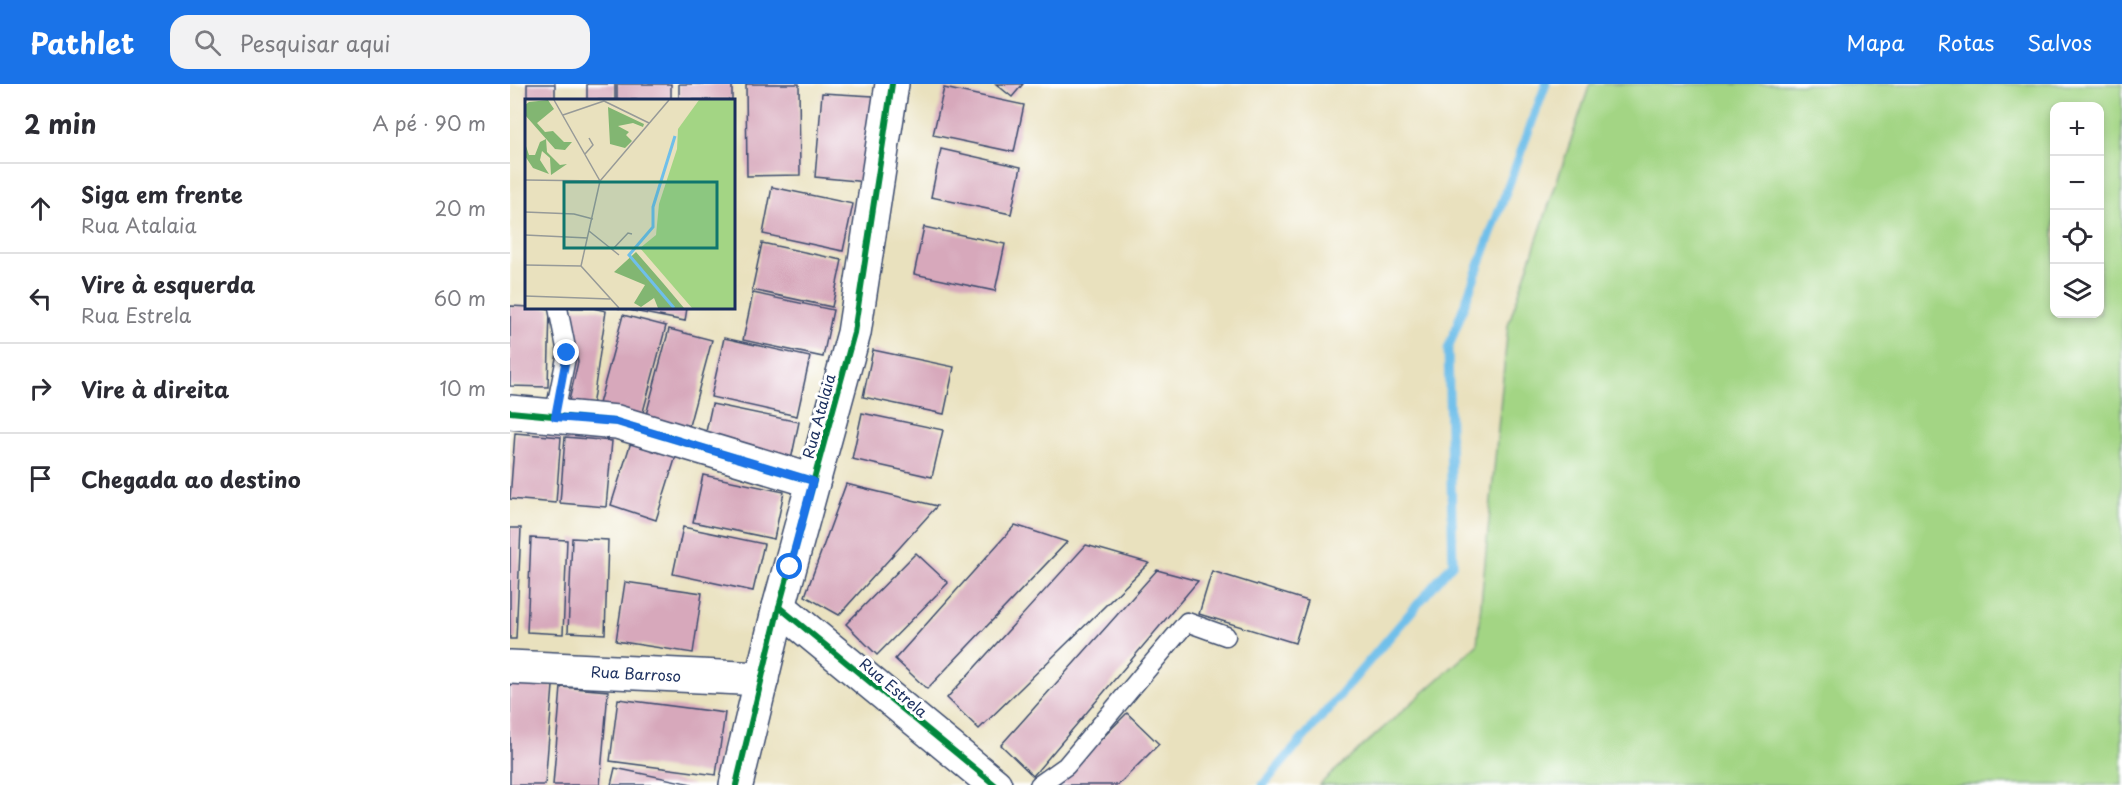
<!DOCTYPE html>
<html lang="pt">
<meta charset="utf-8">
<style>
body{margin:0;font-family:"Playpen Sans",sans-serif;background:#f2f2f3;color:#2b2b33}
.controls{position:absolute;right:18px;top:18px;display:grid;overflow:hidden;border-radius:12px;box-shadow:0 3px 9px #0003}
.controls button{width:54px;height:54px;display:grid;place-items:center;padding:0;border:0;border-bottom:2px solid #e1e1e2;background:#fff;color:#2b2b33;font:30px sans-serif}
.stop{position:absolute;width:18px;height:18px;margin:-14px;border:4px solid #1a73e8;border-radius:50%;background:#fff}
.stop.end{background:#1a73e8;border-color:#fff;box-shadow:0 2px 6px #0008}
.list{margin:0;padding:0;list-style:none}
h2{display:flex;justify-content:space-between;align-items:center;height:78px;margin:0;padding:0 24px;font-size:26px}
h2 small{font-size:20px;font-weight:400;color:#7c7c81}
.list li{display:grid;grid-template-columns:39px 1fr auto;gap:18px;align-items:center;box-sizing:border-box;height:90px;padding:0 24px;border-top:2px solid #e1e1e2}
.list b{display:block;font-size:22px;white-space:nowrap}
.list p{margin:0;font-size:20px;white-space:nowrap;color:#7c7c81}
.list em{font-size:20px;font-style:normal;color:#7c7c81}
.icon{flex:none;width:33px;height:33px;fill:none;stroke:currentColor;stroke-width:2;stroke-linecap:round;stroke-linejoin:round}
.map{position:relative;flex:none;width:1612px;height:701px;overflow:hidden}
header{display:flex;align-items:center;gap:36px;box-sizing:border-box;height:84px;padding:0 30px;background:#1a73e8;color:#fff}
header strong{font-size:28px}
nav{display:flex;gap:33px;margin-inline-start:auto;font-size:21px}
.search{width:420px;height:54px;background:#f2f2f3;display:flex;align-items:center;gap:15px;box-sizing:border-box;padding:0 21px;border-radius:18px;color:#7c7c81;font-size:22px}
main{display:flex}
aside{flex:1;background:#fff}
.map>svg:first-child{display:block}
.green{fill:#a3d584;stroke:#5f8271;stroke-width:1.5;fill-rule:evenodd}
.lines{fill:none;stroke-linecap:round;stroke-linejoin:round}
.stream{stroke:#6fbfea;stroke-width:9}
.building{fill:#d7a8bb}
.lane-casing{stroke:#3a4a6c;stroke-width:21}
.street-casing{stroke:#3a4a6c;stroke-width:36}
.lane{stroke:#fff;stroke-width:18}
.street{stroke:#fff;stroke-width:33}
.cycleway-casing{stroke:#fff;stroke-width:10}
.cycleway{stroke:#00873e;stroke-width:6}
.route{stroke:#1a73e8;stroke-width:8}
.labels{text-anchor:middle;dominant-baseline:central;stroke-width:6;stroke-linejoin:round;paint-order:stroke}
.street-label{font-size:15px;fill:#1b2f5e;stroke:#fff}
.inset-river{fill:none;stroke:#6fbfea;stroke-width:3}
.inset-road{fill:none;stroke:#979a98;stroke-width:1.5}
.view{fill:#0f766e;fill-opacity:0.15;stroke:#0f766e;stroke-width:3}
.inset-edge{fill:none;stroke:#1b2f5e;stroke-width:3}
</style>
<header>
<strong>Pathlet</strong>
<div class="search"><svg class="icon" aria-label="search" viewBox="0 0 24 24"><circle cx="10" cy="10" r="6"/><path d="M15 15l6 6"/></svg>Pesquisar aqui</div>
<nav><a>Mapa</a><a>Rotas</a><a>Salvos</a></nav>
</header>
<main>
<aside>
<h2>2 min<small>A pé · 90 m</small></h2>
<ul class="list">
<li><svg class="icon" aria-label="ahead" viewBox="0 0 24 24"><path d="M12 20V5M6 11l6-6 6 6"/></svg><div><b>Siga em frente</b><p>Rua Atalaia</p></div><em>20 m</em></li>
<li><svg class="icon" aria-label="left" viewBox="0 0 24 24"><path d="M17 20v-9H6M10 6l-5 5 5 5"/></svg><div><b>Vire à esquerda</b><p>Rua Estrela</p></div><em>60 m</em></li>
<li><svg class="icon" aria-label="right" viewBox="0 0 24 24"><path d="M7 20v-9h11M14 6l5 5-5 5"/></svg><div><b>Vire à direita</b></div><em>10 m</em></li>
<li><svg class="icon" aria-label="arrive" viewBox="0 0 24 24"><path d="M6 21V4h12l-3 4 3 4H6"/></svg><div><b>Chegada ao destino</b></div></li>
</ul>
</aside>
<div class="map">
<svg width="1612" height="701" viewBox="0 0 1612 701">
<rect width="100%" height="100%" fill="#fff"/>
<filter id="ink" filterUnits="userSpaceOnUse"><feTurbulence type="fractalNoise" baseFrequency=".0167" numOctaves="2"/><feDisplacementMap in="SourceGraphic" scale="12" xChannelSelector="R" yChannelSelector="G"/><feConvolveMatrix kernelMatrix="1 2 1 2 8 2 1 2 1" color-interpolation-filters="sRGB"/></filter>
<filter id="wash" filterUnits="userSpaceOnUse"><feTurbulence type="fractalNoise" baseFrequency=".008" numOctaves="4" result="noise"/><feDisplacementMap in="SourceGraphic" scale="24" xChannelSelector="R" yChannelSelector="G"/><feGaussianBlur stdDeviation="1.35" result="paint"/><feColorMatrix in="noise" values="0 0 0 0 0 0 0 0 0 0 0 0 0 0 0 0 0 1.4 0 .05"/><feComposite in="paint" operator="in"/></filter>
<g filter="url(#wash)">
<rect width="100%" height="100%" fill="#e9e1be"/>
<path class="green" d="M1080,0H1612V701H809L967,561L998,241ZM1544,22H1590V230H1544Z"/>
<g class="lines">
<polyline class="stream" points="753,701 943,479 938,265 1036,0"/>
</g>
<g id="blocks">
<g class="building">
<rect x="17" y="0" width="28" height="16"/>
<rect x="77" y="0" width="28" height="16"/>
<rect x="107" y="0" width="54" height="16"/>
<rect x="169" y="0" width="53" height="16"/>
<polygon points="236,0 289,0 290,91 237,92"/>
<polygon points="486,0 513,0 502,13"/>
<polygon points="434,4 514,21 504,68 423,51"/>
<polygon points="312,9 363,12 357,98 305,93"/>
<polygon points="431,65 511,83 501,130 421,113"/>
<polygon points="262,103 343,120 333,167 253,150"/>
<polygon points="414,143 495,160 485,207 404,190"/>
<polygon points="252,159 332,176 322,223 242,206"/>
<polygon points="243,209 323,226 313,273 233,256"/>
<polygon points="0,222 40,224 38,303 0,302"/>
<polygon points="56,224 83,224 96,227 82,323 58,321 68,278"/>
<polygon points="108,224 177,224 175,237"/>
<polygon points="113,231 156,242 130,339 87,327"/>
<polygon points="159,245 202,256 176,353 133,342"/>
<polygon points="214,254 300,273 287,332 201,313"/>
<polygon points="363,266 444,283 434,330 353,313"/>
<polygon points="202,320 289,338 281,376 194,357"/>
<polygon points="352,329 433,346 422,393 342,375"/>
<polygon points="5,349 51,353 46,419 0,415"/>
<polygon points="55,353 102,357 96,423 50,419"/>
<polygon points="121,358 166,372 146,436 101,421"/>
<polygon points="193,391 274,408 264,455 183,438"/>
<polygon points="336,400 427,422 329,531 295,512"/>
<polygon points="505,441 557,458 417,605 385,575"/>
<polygon points="173,443 254,460 243,507 163,490"/>
<polygon points="0,444 11,444 6,555 0,555"/>
<polygon points="21,454 57,456 53,550 17,548"/>
<polygon points="62,454 98,456 95,550 58,548"/>
<polygon points="576,461 639,479 469,645 437,614"/>
<polygon points="406,469 438,499 367,571 336,540"/>
<polygon points="647,486 688,497 523,692 491,661"/>
<polygon points="702,487 798,517 785,559 689,530"/>
<polygon points="115,498 192,509 183,569 106,557"/>
<polygon points="0,599 43,602 35,701 0,701"/>
<polygon points="51,603 98,607 90,701 43,701"/>
<polygon points="108,615 215,629 206,691 100,677"/>
<polygon points="617,629 649,660 608,701 546,701"/>
<polygon points="105,684 182,700 182,701 101,701"/>
</g>
</g>
</g>
<g filter="url(#ink)">
<use href="#blocks" fill-opacity="0" stroke="#3a4a6c" stroke-width="1.5"/>
<g class="lines">
<defs>
<g id="lane">
<polyline points="44,333 57,269 48,224"/>
<polyline points="529,701 556,682 677,538 716,552"/>
</g>
<g id="street">
<polyline points="0,328 107,338 303,397"/>
<polyline points="269,523 485,701"/>
<polyline points="0,583 252,595"/>
<polyline points="226,701 269,523 344,249 382,0"/>
</g>
</defs>
<use href="#lane" class="lane-casing"/>
<use href="#street" class="street-casing"/>
<use href="#lane" class="lane"/>
<use href="#street" class="street"/>
<defs>
<g id="cycleway">
<polyline points="0,328 107,338 303,397"/>
<polyline points="269,523 485,701"/>
<polyline points="226,701 269,523 344,249 382,0"/>
</g>
</defs>
<use href="#cycleway" class="cycleway-casing"/>
<use href="#cycleway" class="cycleway"/>
</g>
</g>
<g class="lines" filter="url(#ink)">
<polyline class="route" points="57,269 45,333 107,338 303,397 280,483"/>
</g>
<g class="labels">
<g class="street-label">
<text transform="translate(308 332) rotate(-75)">Rua Atalaia</text>
<text transform="translate(126 589) rotate(3)">Rua Barroso</text>
<text transform="translate(384 603) rotate(40)">Rua Estrela</text>
</g>
</g>
<g transform="translate(15 15)">
<rect width="210" height="210" fill="#e9e1be"/>
<path d="M174,1H210V209H167L115,149L131,136L134,105L152,50L153,30Z" fill="#a3d584"/>
<path d="M23,1L29,10L12,24L20,33L28,32L39,43H47L40,51L30,50L0,16V6L4,3ZM83,8L119,25L118,28L108,24L93,27L104,33L101,36L107,42L100,49L85,45ZM21,40L22,53L35,66L42,65L26,76L25,59L17,52L15,61L24,75L8,69L0,57V44L4,56H10L15,43ZM111,153L138,184L159,209H133L129,199L116,208L109,204L120,186L89,173Z" fill="#82b672"/>
<path class="inset-river" d="M149,209L104,156L128,128V108L150,37"/>
<path class="inset-road" d="M29,1L75,82M79,2L124,24M38,16L79,2M60,55L68,46L64,39M0,81L75,82M0,113L49,115L68,120M64,132L94,156M0,136L63,139M87,151L103,134L107,135M0,166L56,167M0,197L85,200M94,209L56,167L75,82L144,1"/>
<path class="view" d="M39,83H192V149H39Z"/>
<rect width="210" height="210" class="inset-edge"/>
</g>
</svg>
<div class="controls">
<button>+</button>
<button>−</button>
<button><svg class="icon" aria-label="locate" viewBox="0 0 24 24"><circle cx="12" cy="12" r="6"/><path d="M12 2v4M12 18v4M2 12h4M18 12h4"/></svg></button>
<button><svg class="icon" aria-label="layers" viewBox="0 0 24 24"><path d="M12 4l9 5-9 5-9-5zM3 14l9 5 9-5"/></svg></button>
</div>
<div class="stop" style="left:280px;top:483px"></div>
<div class="stop end" style="left:57px;top:269px"></div>
</div>
</main>
